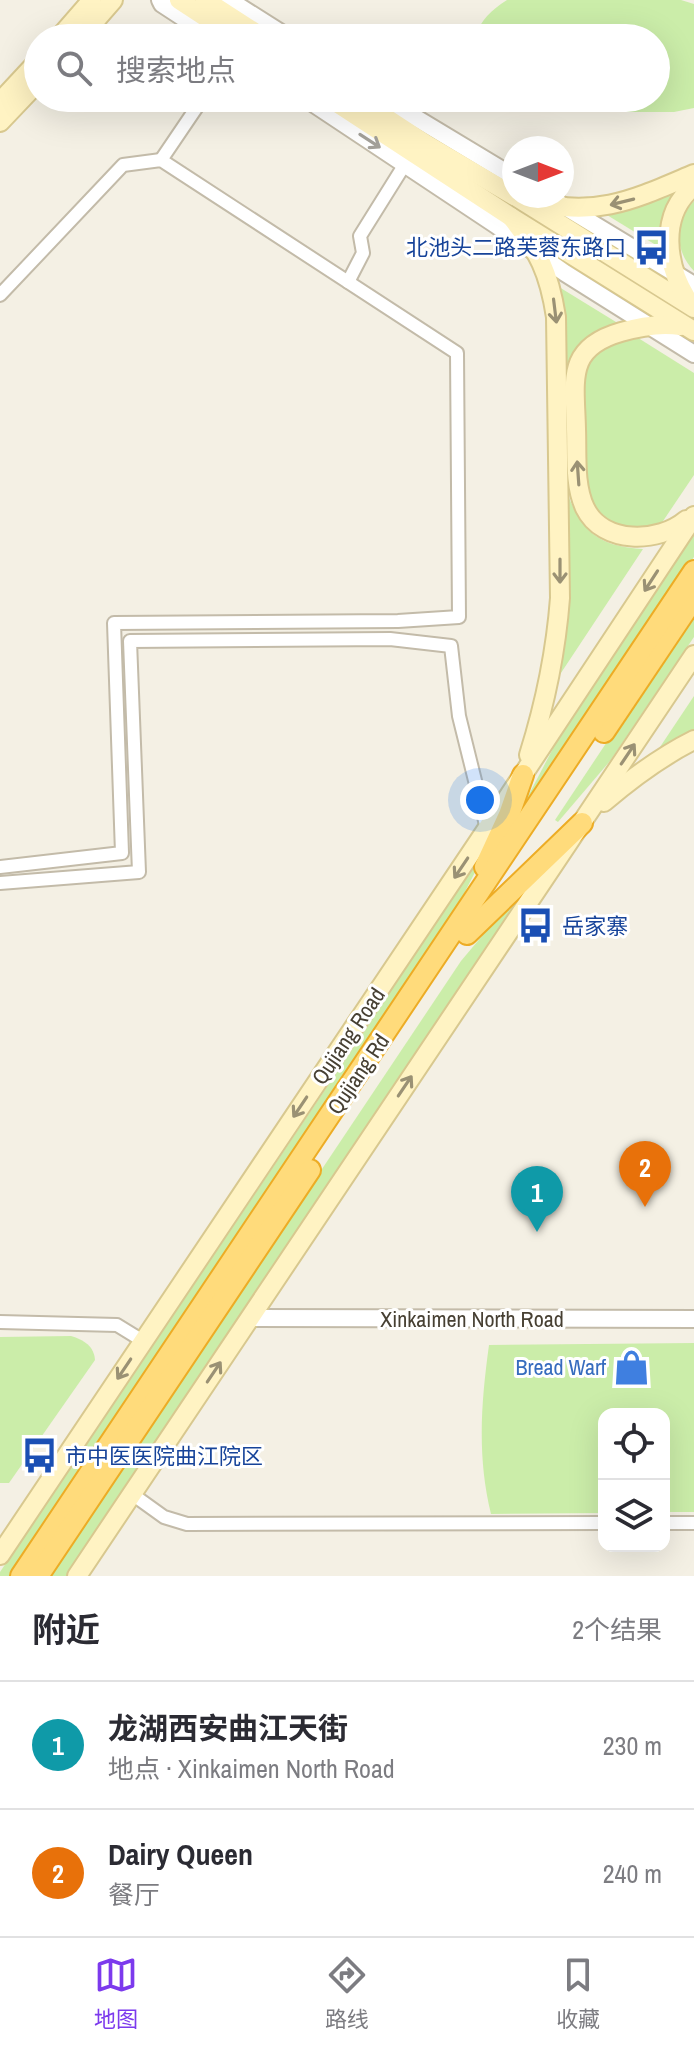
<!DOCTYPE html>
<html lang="zh">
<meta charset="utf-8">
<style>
body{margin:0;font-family:"Archivo Narrow","Noto Sans SC",sans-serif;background:#f7f7f7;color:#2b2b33}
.controls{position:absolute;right:24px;bottom:24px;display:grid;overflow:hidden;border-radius:16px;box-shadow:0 8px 32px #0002}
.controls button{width:72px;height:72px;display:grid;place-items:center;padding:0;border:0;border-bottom:2px solid #e1e1e2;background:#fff;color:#2b2b33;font:40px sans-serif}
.compass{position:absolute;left:502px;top:136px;width:72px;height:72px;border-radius:50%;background:#fff;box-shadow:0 8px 32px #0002;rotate:90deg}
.you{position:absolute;left:480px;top:800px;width:28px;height:28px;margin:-20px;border:6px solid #fff;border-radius:50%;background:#1a73e8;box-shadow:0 0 0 12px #1a73e833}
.badge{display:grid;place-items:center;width:52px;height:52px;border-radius:50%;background:#7c3aed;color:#fff;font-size:26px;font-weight:700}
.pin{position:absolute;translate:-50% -66px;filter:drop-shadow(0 2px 4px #0008)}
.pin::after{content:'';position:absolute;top:42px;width:28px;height:24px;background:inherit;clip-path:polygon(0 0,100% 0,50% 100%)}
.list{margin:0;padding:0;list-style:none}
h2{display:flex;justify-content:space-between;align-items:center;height:104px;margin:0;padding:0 32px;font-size:34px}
h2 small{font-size:26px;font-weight:400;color:#7c7c81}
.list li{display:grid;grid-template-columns:52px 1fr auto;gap:24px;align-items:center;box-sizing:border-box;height:128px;padding:0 32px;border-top:2px solid #e1e1e2}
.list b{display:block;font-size:30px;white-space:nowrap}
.list p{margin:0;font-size:26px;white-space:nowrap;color:#7c7c81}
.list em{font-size:26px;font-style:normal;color:#7c7c81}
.icon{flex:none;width:44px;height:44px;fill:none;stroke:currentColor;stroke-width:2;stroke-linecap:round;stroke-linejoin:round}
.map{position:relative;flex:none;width:694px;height:1576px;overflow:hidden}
.search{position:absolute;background:#fff;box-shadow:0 8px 32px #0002;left:24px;right:24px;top:24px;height:88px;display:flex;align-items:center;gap:20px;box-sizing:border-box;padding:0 28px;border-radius:44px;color:#7c7c81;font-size:30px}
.sheet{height:360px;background:#fff}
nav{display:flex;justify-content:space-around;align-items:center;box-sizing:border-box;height:112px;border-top:2px solid #e1e1e2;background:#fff;font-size:22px;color:#7c7c81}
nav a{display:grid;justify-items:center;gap:4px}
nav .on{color:#7c3aed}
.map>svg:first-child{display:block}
.green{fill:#cbeda9}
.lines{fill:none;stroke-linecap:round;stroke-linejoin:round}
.minor-casing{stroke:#c3bba9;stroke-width:16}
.tertiary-casing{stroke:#c3bba9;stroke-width:20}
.secondary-casing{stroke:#d8c88f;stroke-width:22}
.trunk-casing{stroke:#edac25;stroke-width:24}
.minor{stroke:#fff;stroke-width:12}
.tertiary{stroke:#fff;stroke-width:16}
.secondary{stroke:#fff3c3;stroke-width:18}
.trunk{stroke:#ffdb7b;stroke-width:20}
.oneway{stroke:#a3a099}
.oneway2{stroke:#9a9174}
.labels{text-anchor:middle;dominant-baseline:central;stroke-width:6;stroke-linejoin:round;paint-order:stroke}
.transit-label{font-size:22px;fill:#164399;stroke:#fff;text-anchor:start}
.street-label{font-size:22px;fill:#474033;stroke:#fff}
.shop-label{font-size:22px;fill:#366cbe;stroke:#fff;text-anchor:end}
</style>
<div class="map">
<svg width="694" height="1576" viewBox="0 0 694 1576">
<rect width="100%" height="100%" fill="#f4f0e4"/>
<g class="green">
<path d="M507,0H681L694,4V108L674,112H480V98H656V38H474C481,20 491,10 507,0Z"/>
<polygon points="686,182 664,250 607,215 606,212"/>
<path d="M694,201V271C674,250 674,222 694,201Z"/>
<path d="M559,287L616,322V324C592,333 574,357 564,380L558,288Z"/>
<polygon points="635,336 694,373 694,475 657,530 649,531 604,522 586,495 579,394 587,364 602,349 614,342"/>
<path d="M566,491C583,533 598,546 643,549L553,685Z"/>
<polygon points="694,532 694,557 529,805 525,802 560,735"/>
<polygon points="694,611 694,637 610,761 558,822 555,820"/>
<polygon points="694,696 694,736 654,756"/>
<polygon points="486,840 490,843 452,917 13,1576 0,1576 0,1572 366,1029"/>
<polygon points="530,879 534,881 69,1576 50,1576 461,961"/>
<path d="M71,1336C84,1340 94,1346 95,1360L9,1483H0V1337Z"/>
<path d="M694,1343V1512H664V1414H604V1513L491,1514C477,1457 481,1403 489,1345Z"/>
</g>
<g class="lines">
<defs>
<g id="minor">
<polyline points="161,160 203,98"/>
<polyline points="348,282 363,253 360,236 405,164"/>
<polyline points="0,295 123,165 161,160 457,353 459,617 398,621 114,623 122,853 0,867"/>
<polyline points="0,883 139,872 130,641 390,639 451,646 459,716 487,829"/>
<polyline points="0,1322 117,1325 143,1341"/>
<polyline points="132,1494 164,1517 187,1524 604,1523"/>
<polyline points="664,1523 694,1523"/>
</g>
<g id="tertiary">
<polyline points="160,0 162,4 214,38"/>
<polyline points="229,0 289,38"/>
<polyline points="305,98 496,225 565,273 694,354"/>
<polyline points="383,98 514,177"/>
<polyline points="562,205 694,285"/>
<polyline points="250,1318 694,1319"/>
</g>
<g id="secondary">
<polyline points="179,0 237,38"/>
<polyline points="205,0 264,38"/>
<polyline points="59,38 92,0"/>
<polyline points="80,38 113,0"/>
<polyline points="329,98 511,217 694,331"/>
<polyline points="356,98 426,144 514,196"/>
<polyline points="0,102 38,61"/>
<polyline points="0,122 38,82"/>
<polyline points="515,196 694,308"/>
<path d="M532,201C596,219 637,198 694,174"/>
<path d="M511,217C539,252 549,272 556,317L560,598C556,651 545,704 529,755"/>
<path d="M689,302C666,267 658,215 694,186"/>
<path d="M681,326C660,323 641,326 621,332C565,348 575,381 576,429C577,454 574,485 585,508C603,545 659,543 686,520"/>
<path d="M604,802C632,778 662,756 694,740"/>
<polyline points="0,1555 487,829 694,516"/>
<polyline points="77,1576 694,655"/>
</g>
<g id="trunk">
<polyline points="604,732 694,598"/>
<polyline points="485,867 509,815 523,775"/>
<polyline points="467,934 582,823"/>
<polyline points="21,1576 694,571"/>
<polyline points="38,1576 310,1170"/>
</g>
</defs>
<use href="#minor" class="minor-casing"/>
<use href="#tertiary" class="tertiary-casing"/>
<use href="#secondary" class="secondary-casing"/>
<use href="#trunk" class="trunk-casing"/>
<use href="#minor" class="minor"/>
<use href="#tertiary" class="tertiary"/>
<use href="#secondary" class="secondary"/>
<use href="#trunk" class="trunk"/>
</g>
<defs><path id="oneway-shaft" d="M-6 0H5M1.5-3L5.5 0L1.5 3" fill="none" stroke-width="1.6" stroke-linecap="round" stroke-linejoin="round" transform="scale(2)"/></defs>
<use class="oneway" href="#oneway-shaft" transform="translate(370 141) rotate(33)"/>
<g class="oneway2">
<use href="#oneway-shaft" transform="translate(622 202) rotate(166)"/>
<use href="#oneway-shaft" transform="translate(555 311) rotate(83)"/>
<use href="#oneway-shaft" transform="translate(578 473) rotate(-94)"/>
<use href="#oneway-shaft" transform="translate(560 571) rotate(90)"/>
<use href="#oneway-shaft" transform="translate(651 581) rotate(123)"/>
<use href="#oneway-shaft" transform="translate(628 754) rotate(-56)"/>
<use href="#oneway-shaft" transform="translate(461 868) rotate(124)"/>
<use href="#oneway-shaft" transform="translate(405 1086) rotate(-56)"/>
<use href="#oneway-shaft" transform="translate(300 1107) rotate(124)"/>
<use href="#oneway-shaft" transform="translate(124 1369) rotate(124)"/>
<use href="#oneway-shaft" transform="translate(214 1372) rotate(-56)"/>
</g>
<defs>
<symbol id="bus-bare" viewBox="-9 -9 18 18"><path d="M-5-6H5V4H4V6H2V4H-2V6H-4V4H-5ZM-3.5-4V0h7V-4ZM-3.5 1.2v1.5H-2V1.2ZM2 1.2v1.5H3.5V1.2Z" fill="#1a4fb4" stroke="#fff" stroke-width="2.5" paint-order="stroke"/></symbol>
<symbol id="shop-bare" viewBox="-9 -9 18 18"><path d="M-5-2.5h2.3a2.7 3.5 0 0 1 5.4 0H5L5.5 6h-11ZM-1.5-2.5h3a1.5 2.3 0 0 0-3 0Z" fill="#3f7fe0" stroke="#fff" stroke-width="2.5" paint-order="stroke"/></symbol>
</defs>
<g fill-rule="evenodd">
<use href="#bus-bare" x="626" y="222" width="51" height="51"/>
<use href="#bus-bare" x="510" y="900" width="51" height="51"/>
<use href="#shop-bare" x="606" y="1342" width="51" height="51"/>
<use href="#bus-bare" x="14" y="1430" width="51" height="51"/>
</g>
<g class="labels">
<g class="transit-label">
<text x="626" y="247" text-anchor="end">北池头二路芙蓉东路口</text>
<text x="562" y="926">岳家寨</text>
<text x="65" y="1456">市中医医院曲江院区</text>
</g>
<g class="street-label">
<text transform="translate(348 1036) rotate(-56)">Qujiang Road</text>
<text transform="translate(358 1074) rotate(-56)">Qujiang Rd</text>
<text x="472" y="1319">Xinkaimen North Road</text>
</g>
<g class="shop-label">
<text x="606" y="1367">Bread Warf</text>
</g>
</g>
</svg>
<div class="controls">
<button><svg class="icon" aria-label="locate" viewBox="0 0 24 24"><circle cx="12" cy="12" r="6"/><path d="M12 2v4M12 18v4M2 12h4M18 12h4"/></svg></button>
<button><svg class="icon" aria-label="layers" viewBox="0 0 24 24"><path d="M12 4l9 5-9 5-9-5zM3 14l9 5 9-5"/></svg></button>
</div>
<svg class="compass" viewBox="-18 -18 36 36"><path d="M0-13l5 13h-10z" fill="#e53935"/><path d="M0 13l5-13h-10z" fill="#7c7c81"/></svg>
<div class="you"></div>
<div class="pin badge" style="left:537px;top:1232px;background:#0f9aa8">1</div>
<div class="pin badge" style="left:645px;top:1207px;background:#e8710a">2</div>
<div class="search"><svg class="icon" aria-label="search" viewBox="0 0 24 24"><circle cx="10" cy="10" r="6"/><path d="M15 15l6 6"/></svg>搜索地点</div>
</div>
<section class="sheet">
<h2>附近<small>2个结果</small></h2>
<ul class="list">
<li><span class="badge" style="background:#0f9aa8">1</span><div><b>龙湖西安曲江天街</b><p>地点 · Xinkaimen North Road</p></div><em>230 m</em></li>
<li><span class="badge" style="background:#e8710a">2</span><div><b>Dairy Queen</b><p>餐厅</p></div><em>240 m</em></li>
</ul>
</section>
<nav>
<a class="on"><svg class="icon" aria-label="map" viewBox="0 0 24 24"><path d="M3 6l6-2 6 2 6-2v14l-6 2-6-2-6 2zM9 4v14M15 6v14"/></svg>地图</a>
<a><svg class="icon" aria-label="directions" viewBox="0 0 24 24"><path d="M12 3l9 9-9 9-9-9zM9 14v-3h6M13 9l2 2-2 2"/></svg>路线</a>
<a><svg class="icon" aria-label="saved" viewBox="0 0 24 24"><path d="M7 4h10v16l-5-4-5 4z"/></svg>收藏</a>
</nav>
